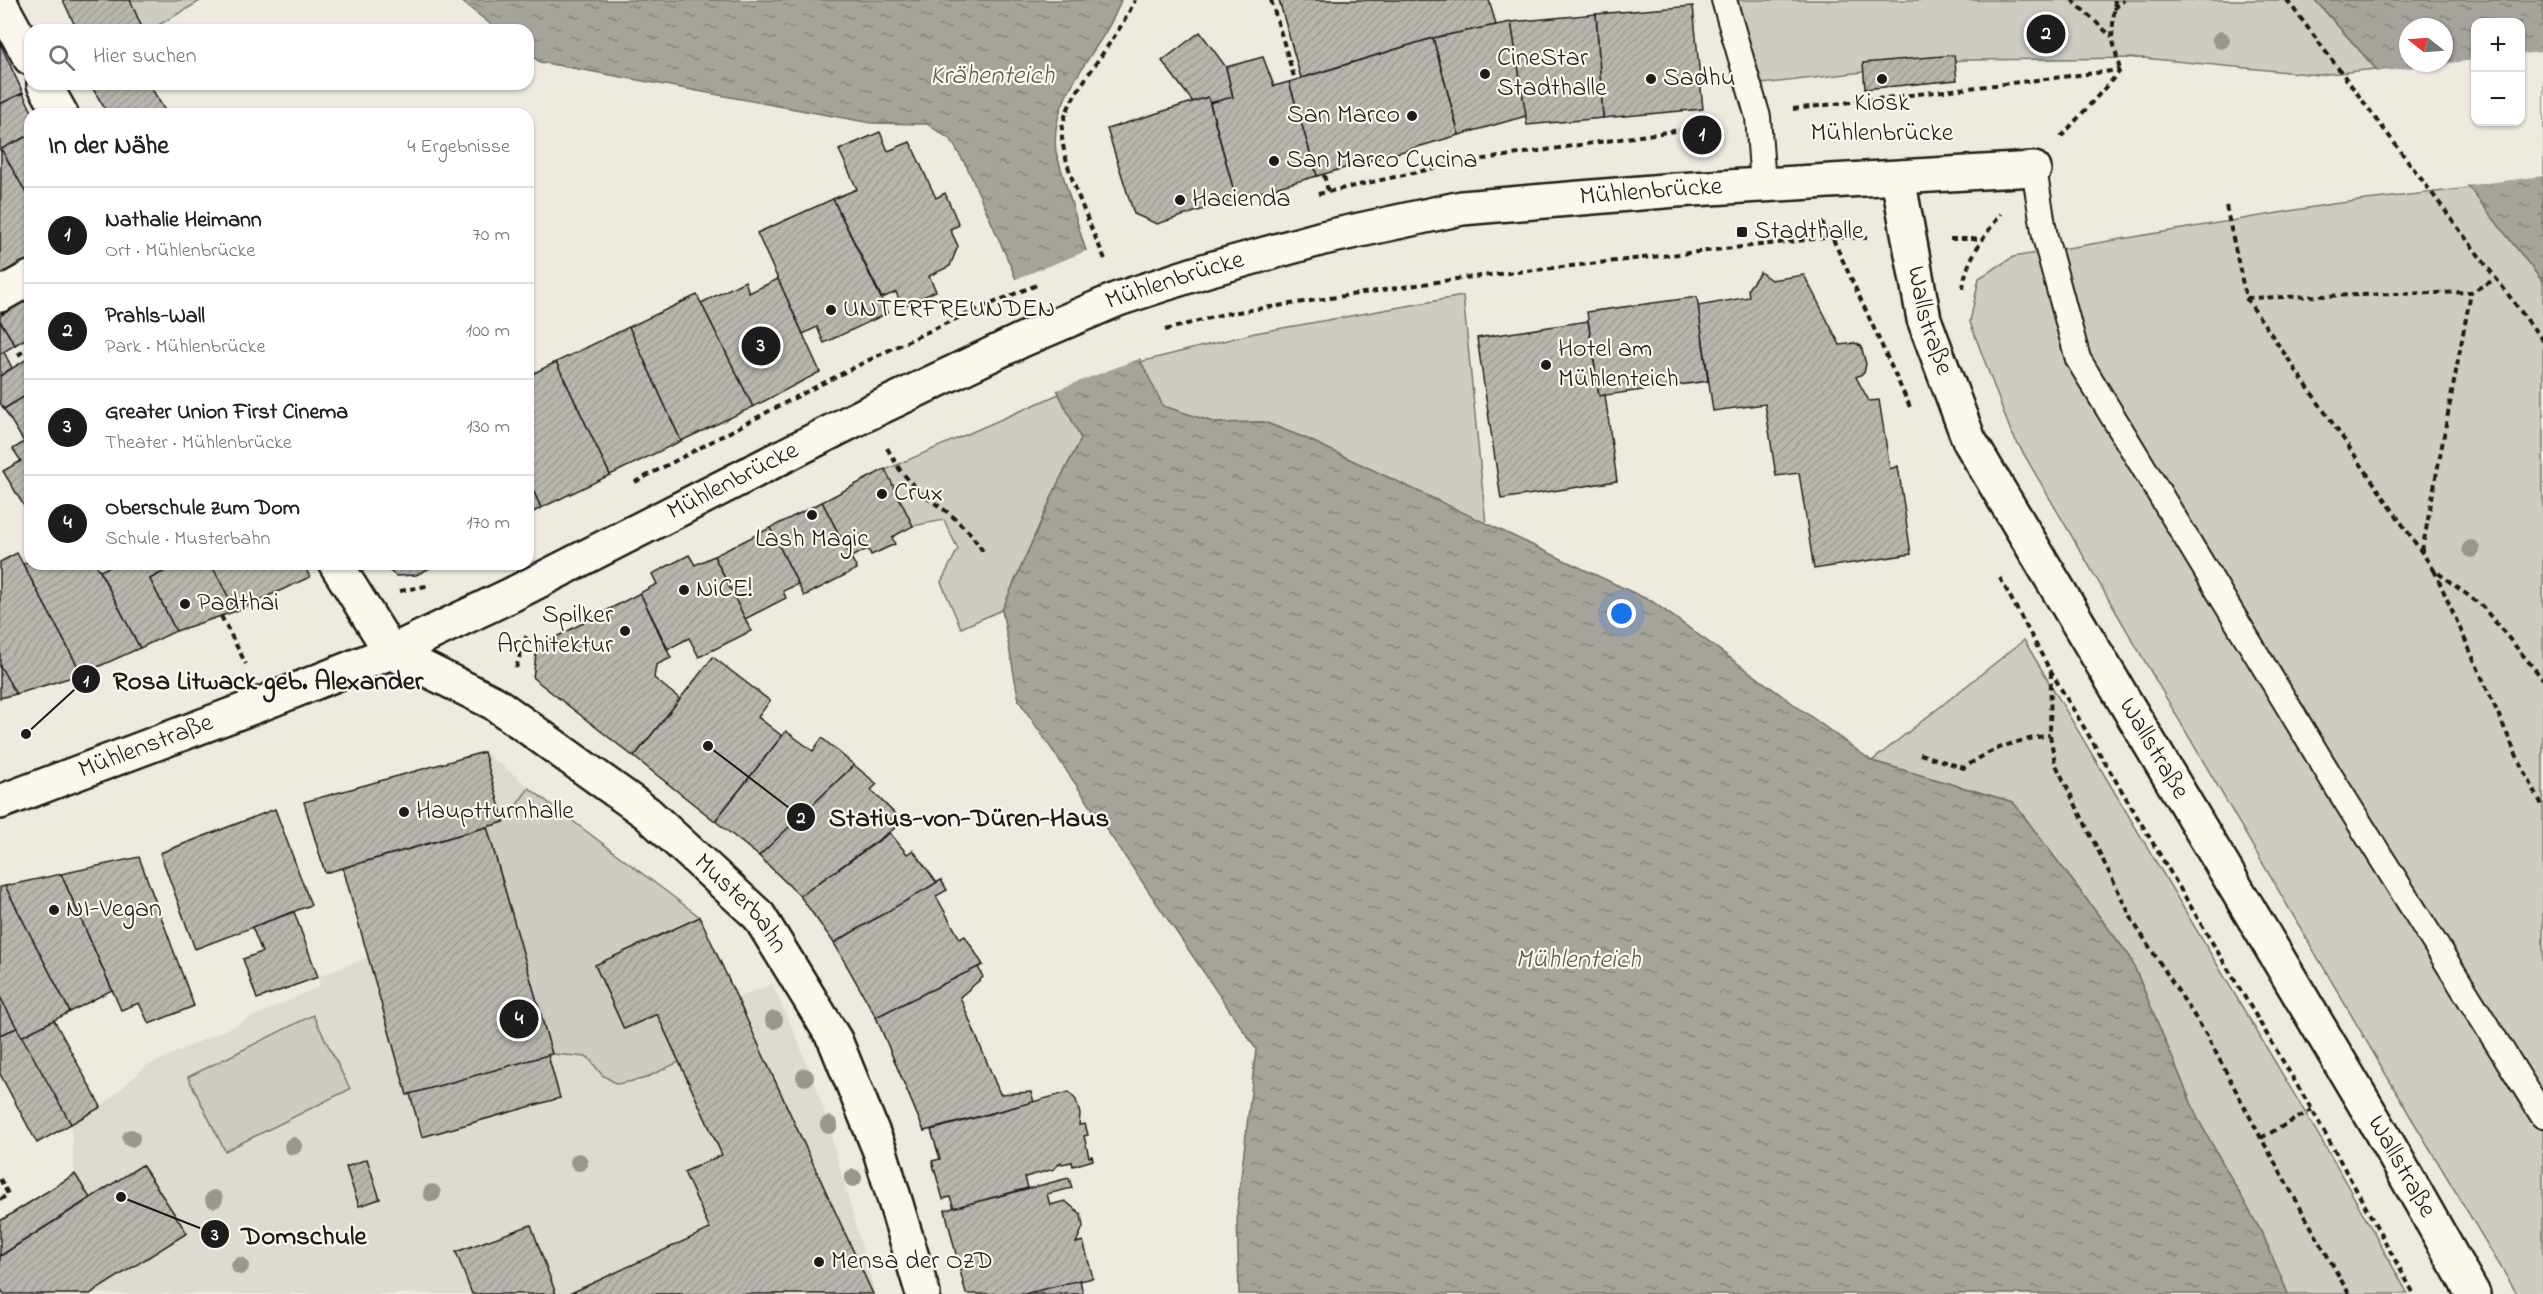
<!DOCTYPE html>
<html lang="de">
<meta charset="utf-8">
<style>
body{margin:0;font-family:"Indie Flower",sans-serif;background:#f6f6f6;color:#202124}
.controls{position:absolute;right:18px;top:18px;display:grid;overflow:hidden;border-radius:12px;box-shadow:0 2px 4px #0004}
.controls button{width:54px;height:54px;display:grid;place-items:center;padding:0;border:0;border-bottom:2px solid #e0e0e0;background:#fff;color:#202124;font:30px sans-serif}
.compass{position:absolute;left:2399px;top:18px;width:54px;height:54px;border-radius:50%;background:#fff;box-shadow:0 2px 4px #0004;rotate:287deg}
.you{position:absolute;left:1622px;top:614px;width:21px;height:21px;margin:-15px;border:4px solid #fff;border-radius:50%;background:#1a73e8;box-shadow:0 0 0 9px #1a73e833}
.badge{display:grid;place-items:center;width:39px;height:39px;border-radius:50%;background:#1c1c1c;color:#fff;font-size:20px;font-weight:700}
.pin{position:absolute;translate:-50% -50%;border:3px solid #fff;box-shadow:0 2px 6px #0006}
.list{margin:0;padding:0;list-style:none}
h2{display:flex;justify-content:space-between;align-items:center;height:78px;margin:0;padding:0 24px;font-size:26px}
h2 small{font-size:20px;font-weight:400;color:#757577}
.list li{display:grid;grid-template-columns:39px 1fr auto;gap:18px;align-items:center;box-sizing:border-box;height:96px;padding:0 24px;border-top:2px solid #e0e0e0}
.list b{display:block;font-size:22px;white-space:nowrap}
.list p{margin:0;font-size:20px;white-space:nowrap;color:#757577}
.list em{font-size:20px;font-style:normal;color:#757577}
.icon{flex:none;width:33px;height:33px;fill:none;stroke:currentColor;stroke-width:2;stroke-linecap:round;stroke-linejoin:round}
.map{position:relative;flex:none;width:2543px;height:1294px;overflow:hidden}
.search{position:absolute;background:#fff;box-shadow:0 2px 4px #0004;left:24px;top:24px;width:510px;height:66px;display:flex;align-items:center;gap:15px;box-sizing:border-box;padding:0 21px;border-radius:18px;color:#757577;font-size:22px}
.panel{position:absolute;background:#fff;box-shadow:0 2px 4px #0004;left:24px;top:108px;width:510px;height:462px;border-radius:18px}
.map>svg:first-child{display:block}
.built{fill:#dedad1}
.green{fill:#ceccc2;stroke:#75746f;stroke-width:1.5}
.water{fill:url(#water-ripples);stroke:#6f6d69;stroke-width:1.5;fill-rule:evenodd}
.pier{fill:#eeeadf}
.building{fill:url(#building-hatch);stroke:#1c1c1c;stroke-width:1.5}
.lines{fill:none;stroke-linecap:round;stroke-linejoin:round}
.lane-casing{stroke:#1c1c1c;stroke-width:28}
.street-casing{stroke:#1c1c1c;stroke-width:38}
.secondary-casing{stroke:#1c1c1c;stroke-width:38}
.path{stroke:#1c1c1c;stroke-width:4;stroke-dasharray:6 4.5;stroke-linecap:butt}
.lane{stroke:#fbf7ec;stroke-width:24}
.street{stroke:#fbf7ec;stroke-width:33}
.secondary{stroke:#fbf7ec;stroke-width:33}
.tree{fill:#98968f}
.poi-dot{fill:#1c1c1c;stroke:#fbf7ec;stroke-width:2}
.labels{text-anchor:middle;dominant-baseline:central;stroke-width:4.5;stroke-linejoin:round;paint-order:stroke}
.poi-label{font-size:26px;fill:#1c1c1c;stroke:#fbf7ec;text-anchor:start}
.street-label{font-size:26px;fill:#1c1c1c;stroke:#fbf7ec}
.water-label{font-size:27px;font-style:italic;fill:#5a5956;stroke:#fbf7ec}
.leader{fill:none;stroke:#1c1c1c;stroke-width:2}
.callout-dot{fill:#1c1c1c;stroke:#fbf7ec;stroke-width:2}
.mark-label{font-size:18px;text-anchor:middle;font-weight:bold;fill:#fff}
.callout-label{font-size:27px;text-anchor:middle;font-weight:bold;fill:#1c1c1c;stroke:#fbf7ec;stroke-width:4.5;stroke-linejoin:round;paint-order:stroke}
</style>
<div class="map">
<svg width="2543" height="1294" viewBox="0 0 2543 1294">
<defs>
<pattern id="water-ripples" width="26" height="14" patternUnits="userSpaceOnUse" patternTransform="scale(1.5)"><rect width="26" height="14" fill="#a6a39d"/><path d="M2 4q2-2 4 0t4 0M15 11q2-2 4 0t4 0" fill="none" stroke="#86847f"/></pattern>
<pattern id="building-hatch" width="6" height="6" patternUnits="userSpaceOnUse" patternTransform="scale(1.5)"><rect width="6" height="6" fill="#b9b6af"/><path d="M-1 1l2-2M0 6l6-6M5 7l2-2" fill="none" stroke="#9e9c96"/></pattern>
</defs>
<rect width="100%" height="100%" fill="#eeeadf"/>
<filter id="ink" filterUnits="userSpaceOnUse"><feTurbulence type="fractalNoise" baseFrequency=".0167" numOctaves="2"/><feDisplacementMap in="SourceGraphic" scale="12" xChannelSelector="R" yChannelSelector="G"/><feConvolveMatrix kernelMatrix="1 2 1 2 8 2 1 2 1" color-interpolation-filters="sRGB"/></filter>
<g filter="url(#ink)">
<polygon class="built" points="484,752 700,917 737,998 772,984 798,1041 821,1100 875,1294 0,1294 0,1221 75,1174 71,1124 101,1107 146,1066 320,986 318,977 368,957 343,869 325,873 304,802"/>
<g class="green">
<polygon points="130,0 202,0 150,30 143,30"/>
<polygon points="1736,0 2315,0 2376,69 2319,75 2143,58 1963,60 1762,84"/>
<polygon points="2470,188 2543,282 2543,1294 2517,1294 2409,1114 2011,432 1970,322 1979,278 2013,257 2332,204"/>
<polygon points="1463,296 1486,524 1305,438 1264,422 1216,423 1163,406 1140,362 1255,333"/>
<polygon points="1059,394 1081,439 1058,483 1002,610 961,628 941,582 958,549 944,520 913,526 885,470"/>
<polygon points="2024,640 2328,1151 2408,1294 2288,1294 2264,1237 2198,1119 2130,957 2013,802 1872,761"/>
<polygon points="529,788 700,917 595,965 624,1029 657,1014 679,1062 643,1079 617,1084 602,1075 588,1057 552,1054 487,827 504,822"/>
<polygon points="313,1015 350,1089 225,1151 188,1077"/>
</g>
<g class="water">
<path d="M460,0H1121C1103,52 1048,93 1056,152L1085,248L1163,406L1216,423L1264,422L1305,438L1653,602L1872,761L2013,802L2130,957L2198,1119L2264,1237L2288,1294H1239L1237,1211L1256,1049L1019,701L1002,610L1058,483L1081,439L1059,394L1012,269L967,167L951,140L927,124L871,123L540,62L528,53V30H498Z"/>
<path d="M2315,0H2543V282L2376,69ZM2476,22H2520V122H2476ZM2408,27H2444V63H2408Z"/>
</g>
<g class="pier">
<polygon points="2543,52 2543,176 2464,186 2375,72 2475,60 2476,122 2520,122 2521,54"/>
<polygon points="1089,250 1141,358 1054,391 1013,280"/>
</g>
<g class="building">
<polygon points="63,0 130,0 143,30 77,30"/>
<polygon points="1279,0 1489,0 1496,25 1433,38 1301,78"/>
<polygon points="1693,6 1703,109 1603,118 1596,14"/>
<polygon points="1596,14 1603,118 1527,125 1511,22"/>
<polygon points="1511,22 1526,116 1459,135 1433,38"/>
<polygon points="1200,32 1226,67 1233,97 1210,103 1208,97 1193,102 1162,61"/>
<polygon points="1433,38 1459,135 1317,176 1289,82"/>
<polygon points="0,43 23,93 0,104"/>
<polygon points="1954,55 1957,80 1865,89 1863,63"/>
<polygon points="1263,57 1274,86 1289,82 1317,176 1236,199 1210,103 1233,97 1226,67"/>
<polygon points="90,84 149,84 167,114 108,114"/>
<polygon points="23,93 33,114 30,114 30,135 0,150 0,104"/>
<polygon points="1208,97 1236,199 1157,224 1134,214 1107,129"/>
<polygon points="880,132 888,151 910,142 936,198 945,193 959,225 950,229 958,246 950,266 929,276 936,291 902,307 896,292 882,298 833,199 857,189 839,150"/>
<polygon points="30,135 30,200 1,149"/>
<polygon points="1,149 30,200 30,267 0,286"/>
<polygon points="833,199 888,313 824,343 817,327 803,334 757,233"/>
<polygon points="1760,272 1771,280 1804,275 1840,345 1855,343 1861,346 1866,364 1864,373 1856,377 1869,401 1879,400 1890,469 1898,466 1911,554 1814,569 1799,473 1776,476 1765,404 1713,411 1698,306 1749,297 1748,289"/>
<polygon points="778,279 820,372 753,407 701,303 745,281 749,293"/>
<polygon points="697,295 753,407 681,441 629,327"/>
<polygon points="30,297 30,336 15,345 0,321 0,316"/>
<polygon points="1697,297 1708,381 1599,396 1587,312"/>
<polygon points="0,321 15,345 0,354"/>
<polygon points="1588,321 1599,396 1605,395 1617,481 1501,499 1477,338"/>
<polygon points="629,327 681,441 610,475 556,362"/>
<polygon points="4,352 12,368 0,376 0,354"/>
<polygon points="30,357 30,393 4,409 0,403 0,376"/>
<polygon points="556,362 610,475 541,508 528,479 528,376"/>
<polygon points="30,393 30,438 24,442 4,409"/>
<polygon points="24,442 30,452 30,516 3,471 21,461 13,449"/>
<polygon points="885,469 913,526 892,537 895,544 871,555 868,549 851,557 822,502"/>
<polygon points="528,479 541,508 528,515"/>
<polygon points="822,502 857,569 804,596 770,528"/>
<polygon points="770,528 798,584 783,591 786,598 745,619 714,556"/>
<polygon points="17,553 82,674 16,694 0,666 0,562"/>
<polygon points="689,555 695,565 714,556 751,631 699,657 689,638 668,649 640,593 657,584 652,574"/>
<polygon points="30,561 30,564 96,564 140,648 82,674 23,564"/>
<polygon points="115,564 160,564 163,572 150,579 176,631 140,648 100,571"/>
<polygon points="178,564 211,564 236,611 176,631 150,579"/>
<polygon points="211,564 303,564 310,577 236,611"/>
<polygon points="381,564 438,564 416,575 396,576"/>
<polygon points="640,593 671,658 656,665 654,678 680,699 634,757 533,678 537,647"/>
<polygon points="713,657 770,701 758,717 782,736 715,821 634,757"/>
<polygon points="0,666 16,694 0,698"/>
<polygon points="786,731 813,751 822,738 854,765 759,856 715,821"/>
<polygon points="484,752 504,822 325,873 304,802"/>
<polygon points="854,765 877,784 871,790 896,815 890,821 895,828 800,896 759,856"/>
<polygon points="275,809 311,905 195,949 160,853"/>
<polygon points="487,827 552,1054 407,1095 343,868"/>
<polygon points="890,833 907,854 913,850 937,883 834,943 800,896"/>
<polygon points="139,857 194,1006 149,1024 139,1003 121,1010 61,874"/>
<polygon points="61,874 112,990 70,1012 5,886"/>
<polygon points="941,880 947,890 936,896 960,939 965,936 983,965 876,1017 834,943"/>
<polygon points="5,886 70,1012 21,1037 0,997 0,887"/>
<polygon points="294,912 318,977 257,999 243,959 262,952 252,927"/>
<polygon points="700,917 709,937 873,1294 569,1294 710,1229 684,1172 722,1155 657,1014 624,1029 595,965"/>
<polygon points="978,967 983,977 960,997 1000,1094 1031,1092 1034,1102 924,1131 876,1017"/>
<polygon points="0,997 17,1028 0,1035"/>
<polygon points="54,1020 101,1107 71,1124 21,1037"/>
<polygon points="17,1028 71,1124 37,1143 0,1074 0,1035"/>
<polygon points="548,1055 560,1098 422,1137 410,1094"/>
<polygon points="1069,1092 1076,1100 1080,1114 1079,1125 1085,1124 1088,1135 1084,1136 1089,1157 1092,1156 1093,1160 1073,1166 1072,1162 1062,1164 1061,1162 1054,1169 1025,1177 1028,1188 954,1208 950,1197 943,1199 932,1161 940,1159 931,1130"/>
<polygon points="367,1159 380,1199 359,1206 346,1167"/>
<polygon points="142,1165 187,1233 90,1294 4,1294 0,1288 0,1256"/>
<polygon points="75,1174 90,1198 0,1256 0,1221"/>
<polygon points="1069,1178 1072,1188 1047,1194 1050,1205 1065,1201 1081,1214 1083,1227 1076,1243 1083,1241 1093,1278 1025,1294 966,1294 945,1210"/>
<polygon points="531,1225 556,1294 472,1294 456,1252"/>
<polygon points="1080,1280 1083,1294 1025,1294"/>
</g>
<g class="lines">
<defs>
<g id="lane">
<polyline points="1724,0 1758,117 1763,185"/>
<polyline points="2034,169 2045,237 2078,359 2332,779 2543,1116"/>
</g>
<g id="street">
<polyline points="0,3 30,58"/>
<polyline points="44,84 61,114"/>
<polyline points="0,295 30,278"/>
<path id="s1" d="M336,564L391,652L494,703L647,813L759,916L835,1040L880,1151L923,1294"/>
</g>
<g id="secondary">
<path id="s2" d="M1898,178L1924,319L1969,440L2376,1123L2473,1294"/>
<path id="s3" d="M0,802L266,702L391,652L509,596L866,414L1022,340L1118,299L1207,270L1323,238L1462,208L1676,190L2034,169"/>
</g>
</defs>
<use href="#lane" class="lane-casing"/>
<use href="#street" class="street-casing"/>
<use href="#secondary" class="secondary-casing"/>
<g class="path">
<polyline points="1271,0 1295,80"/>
<polyline points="2072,0 2111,36"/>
<polyline points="2115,0 2112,37 2120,70"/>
<polyline points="2287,0 2543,341"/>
<polyline points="2114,9 2124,0"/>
<polyline points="1793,109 2120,70"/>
<polyline points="2061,137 2120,71"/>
<polyline points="1706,146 1720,125"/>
<polyline points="1324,175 1328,191"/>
<polyline points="1318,194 1458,163 1721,124"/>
<polyline points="2226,206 2246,298 2471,292 2496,279"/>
<polyline points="1821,222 1832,237 1910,407"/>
<polyline points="1950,239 1982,239"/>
<path d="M1105,259C1092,230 1059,158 1062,128C1065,110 1076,93 1086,78C1103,52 1122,28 1135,0"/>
<path d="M1963,289C1965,261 1984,236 2001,214"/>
<polyline points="2246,298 2434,570 2481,605 2543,679"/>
<polyline points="1165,330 1224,314 1463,278 1832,237 1867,238"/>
<polyline points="18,355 30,347"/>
<polyline points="887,448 900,470 920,493 949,513 971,534 984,553"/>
<path d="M635,482C767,413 898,339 1037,285"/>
<polyline points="2422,551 2471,292"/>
<polyline points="2434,570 2520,763 2543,807"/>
<polyline points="2000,578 2051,672 2312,1110 2414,1294"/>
<polyline points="400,591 431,585"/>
<polyline points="221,616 246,664"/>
<polyline points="516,668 526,636"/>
<polyline points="2051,672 2050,735 2055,763 2134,923 2206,1034 2261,1138 2349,1294"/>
<path d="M1920,754L1964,768C1993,747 2015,741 2050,735"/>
<polyline points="2261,1138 2312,1110"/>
<polyline points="0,1179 8,1194 0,1200"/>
</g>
<use href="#lane" class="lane"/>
<use href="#street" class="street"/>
<use href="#secondary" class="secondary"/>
</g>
<g class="tree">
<circle cx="2221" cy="40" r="9"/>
<circle cx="2471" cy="549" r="9"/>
<circle cx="774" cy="1020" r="9"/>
<circle cx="805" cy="1077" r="9"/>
<circle cx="829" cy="1125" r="9"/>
<circle cx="131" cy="1138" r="9"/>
<circle cx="293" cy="1146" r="9"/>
<circle cx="579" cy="1162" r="9"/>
<circle cx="853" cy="1178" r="9"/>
<circle cx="432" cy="1193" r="9"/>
<circle cx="214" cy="1199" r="9"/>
<circle cx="240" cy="1266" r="9"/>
</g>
</g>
<g class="poi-dot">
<circle cx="1485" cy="74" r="6"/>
<circle cx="1651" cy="79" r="6"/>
<circle cx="1882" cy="79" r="6"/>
<circle cx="1412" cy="116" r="6"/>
<circle cx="1274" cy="161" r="6"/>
<circle cx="1180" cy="200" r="6"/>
<rect x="1736" y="226" width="12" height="12" rx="3"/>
<circle cx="831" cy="310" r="6"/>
<circle cx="1546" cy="365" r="6"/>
<circle cx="882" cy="494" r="6"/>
<circle cx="812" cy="515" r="6"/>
<circle cx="684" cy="590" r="6"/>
<circle cx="185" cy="604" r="6"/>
<circle cx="625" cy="631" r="6"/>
<circle cx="404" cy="812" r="6"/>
<circle cx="54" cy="910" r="6"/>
<circle cx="819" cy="1262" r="6"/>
</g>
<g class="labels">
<g class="poi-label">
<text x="1497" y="59">CineStar<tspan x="1497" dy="30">Stadthalle</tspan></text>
<text x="1663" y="79">Sadhu</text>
<text x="1882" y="104" text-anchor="middle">Kiosk<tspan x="1882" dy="30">Mühlenbrücke</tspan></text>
<text x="1400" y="116" text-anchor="end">San Marco</text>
<text x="1286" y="161">San Marco Cucina</text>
<text x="1192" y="200">Hacienda</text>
<text x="1754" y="232">Stadthalle</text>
<text x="843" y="310">UNTERFREUNDEN</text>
<text x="1558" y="350">Hotel am<tspan x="1558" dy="30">Mühlenteich</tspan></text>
<text x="894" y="494">Crux</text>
<text x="812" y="540" text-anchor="middle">Lash Magic</text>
<text x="696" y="590">NiCE!</text>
<text x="197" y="604">Padthai</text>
<text x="613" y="616" text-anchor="end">Spilker<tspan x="613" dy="30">Architektur</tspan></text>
<text x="416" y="812">Hauptturnhalle</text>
<text x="66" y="910">NI-Vegan</text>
<text x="831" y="1262">Mensa der OzD</text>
</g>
<g class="street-label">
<text stroke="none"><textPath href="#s3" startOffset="1773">Mühlenbrücke</textPath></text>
<text stroke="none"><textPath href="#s3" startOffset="1287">Mühlenbrücke</textPath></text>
<text stroke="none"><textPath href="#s2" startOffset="146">Wallstraße</textPath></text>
<text stroke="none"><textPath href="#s3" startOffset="801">Mühlenbrücke</textPath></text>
<text stroke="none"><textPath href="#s3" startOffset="156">Mühlenstraße</textPath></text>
<text stroke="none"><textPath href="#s2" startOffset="632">Wallstraße</textPath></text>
<text stroke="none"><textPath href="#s1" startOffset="538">Musterbahn</textPath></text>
<text stroke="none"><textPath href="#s2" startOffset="1118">Wallstraße</textPath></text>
</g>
<g class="water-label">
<text x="992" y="76">Krähenteich</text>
<text x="1578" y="960">Mühlenteich</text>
</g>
</g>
<path class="leader" d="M26 734L86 679M708 746L801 817M121 1197L215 1234"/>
<g class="callout-dot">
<circle cx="26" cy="734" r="6"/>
<circle cx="708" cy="746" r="6"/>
<circle cx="121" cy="1197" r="6"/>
<circle cx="86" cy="679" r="15"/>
<circle cx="801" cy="817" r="15"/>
<circle cx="215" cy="1234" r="15"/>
</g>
<g class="mark-label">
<text x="86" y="686">1</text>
<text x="801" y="823">2</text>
<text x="215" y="1240">3</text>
</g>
<g class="callout-label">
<text x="268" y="689">Rosa Litwack geb. Alexander</text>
<text x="969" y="826">Statius-von-Düren-Haus</text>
<text x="304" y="1244">Domschule</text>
</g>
</svg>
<div class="controls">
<button>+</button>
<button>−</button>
</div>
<svg class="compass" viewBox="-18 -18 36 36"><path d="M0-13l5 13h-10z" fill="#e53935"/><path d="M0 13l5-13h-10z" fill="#757577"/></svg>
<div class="you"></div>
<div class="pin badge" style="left:1702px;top:135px">1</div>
<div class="pin badge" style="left:2046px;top:34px">2</div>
<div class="pin badge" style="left:761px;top:346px">3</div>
<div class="pin badge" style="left:519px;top:1019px">4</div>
<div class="search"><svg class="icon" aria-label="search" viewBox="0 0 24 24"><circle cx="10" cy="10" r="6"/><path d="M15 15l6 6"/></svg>Hier suchen</div>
<section class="panel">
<h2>In der Nähe<small>4 Ergebnisse</small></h2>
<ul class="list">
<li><span class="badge">1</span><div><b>Nathalie Heimann</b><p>Ort · Mühlenbrücke</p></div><em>70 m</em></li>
<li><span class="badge">2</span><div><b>Prahls-Wall</b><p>Park · Mühlenbrücke</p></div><em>100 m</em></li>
<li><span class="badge">3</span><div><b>Greater Union First Cinema</b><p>Theater · Mühlenbrücke</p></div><em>130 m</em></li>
<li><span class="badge">4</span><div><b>Oberschule zum Dom</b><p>Schule · Musterbahn</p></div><em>170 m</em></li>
</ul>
</section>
</div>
